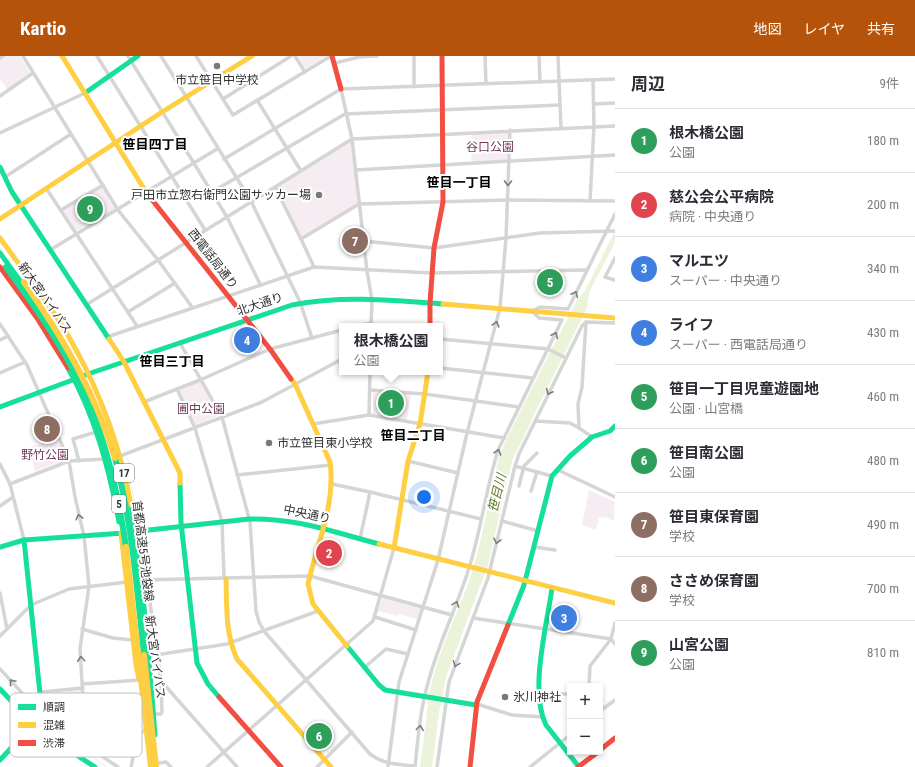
<!DOCTYPE html>
<html lang="ja">
<meta charset="utf-8">
<style>
body{margin:0;font-family:"Roboto Condensed","Noto Sans JP",sans-serif;background:#f2f2f3;color:#2b2b33}
.controls{position:absolute;right:12px;bottom:12px;display:grid;overflow:hidden;border-radius:0px;box-shadow:0 2px 6px #0003}
.controls button{width:36px;height:36px;display:grid;place-items:center;padding:0;border:0;border-bottom:1px solid #e1e1e2;background:#fff;color:#2b2b33;font:20px sans-serif}
.you{position:absolute;left:424px;top:441px;width:14px;height:14px;margin:-10px;border:3px solid #fff;border-radius:50%;background:#1a73e8;box-shadow:0 0 0 6px #1a73e833}
.badge{display:grid;place-items:center;width:26px;height:26px;border-radius:50%;background:#b45309;color:#fff;font-size:13px;font-weight:700}
.pin{position:absolute;translate:-50% -50%;border:2px solid #fff;box-shadow:0 1px 4px #0006}
.popup{position:absolute;left:339px;top:267px;width:104px;height:52px;box-sizing:border-box;display:grid;place-content:center;border-radius:0px;background:#fff;filter:drop-shadow(0 1px 3px #0005);font-size:13px;white-space:nowrap;color:#7c7c81}
.popup b{font-size:15px;color:#2b2b33}
.popup::after{content:'';position:absolute;left:50%;top:100%;margin-left:-8px;border:8px solid transparent;border-top-color:#fff}
.list{margin:0;padding:0;list-style:none}
h2{display:flex;justify-content:space-between;align-items:center;height:52px;margin:0;padding:0 16px;font-size:17px}
h2 small{font-size:13px;font-weight:400;color:#7c7c81}
.list li{display:grid;grid-template-columns:26px 1fr auto;gap:12px;align-items:center;box-sizing:border-box;height:64px;padding:0 16px;border-top:1px solid #e1e1e2}
.list b{display:block;font-size:15px;white-space:nowrap}
.list p{margin:0;font-size:13px;white-space:nowrap;color:#7c7c81}
.list em{font-size:13px;font-style:normal;color:#7c7c81}
.map{position:relative;flex:none;width:615px;height:711px;overflow:hidden}
header{display:flex;align-items:center;gap:24px;box-sizing:border-box;height:56px;padding:0 20px;background:#b45309;color:#fff}
header strong{font-size:19px}
nav{display:flex;gap:22px;margin-inline-start:auto;font-size:14px}
main{display:flex}
aside{flex:1;background:#fff}
.map>svg:first-child{display:block}
.green{fill:#f6edf2}
.water{fill:#ebf4da}
.lines{fill:none;stroke-linecap:round;stroke-linejoin:round}
.stream{stroke:#ebf4da;stroke-width:1}
.street{stroke:#d5d5d5;stroke-width:3.5}
.fast{stroke:#16e098;stroke-width:5}
.slow{stroke:#ffcf43;stroke-width:5}
.jam{stroke:#f24e42;stroke-width:5}
.fast-bridge{stroke:#16e098;stroke-width:6}
.slow-bridge{stroke:#ffcf43;stroke-width:6}
.oneway{stroke:#7b7b7b}
.poi-dot{fill:#797979;stroke:#fff;stroke-width:1.5}
.labels{text-anchor:middle;dominant-baseline:central;stroke-width:4;stroke-linejoin:round;paint-order:stroke}
.shield{fill:#fff;stroke:#6f6f6f;stroke-width:1}
.shield-label{font-size:11px;font-weight:bold;fill:#313131}
.poi-label{font-size:12px;fill:#313131;stroke:#fff;text-anchor:start}
.park-label{font-size:12px;fill:#703a57;stroke:#fff}
.street-label{font-size:12px;fill:#313131;stroke:#fff}
.neighbourhood-label{font-size:13px;font-weight:bold;fill:#000;stroke:#fff}
.water-label{font-size:13px;font-style:italic;fill:#657e30;stroke:#fff}
.key{fill:#fff;stroke:#c1c1c1;stroke-width:1}
.key-label{font-size:11px;fill:#313131}
</style>
<header>
<strong>Kartio</strong>
<nav><a>地図</a><a>レイヤ</a><a>共有</a></nav>
</header>
<main>
<div class="map">
<svg width="615" height="711" viewBox="0 0 615 711">
<rect width="100%" height="100%" fill="#fff"/>
<g class="green">
<polygon points="6,0 20,0 30,17 7,33 0,23 0,4"/>
<polygon points="298,0 326,0 307,12 305,12"/>
<polygon points="509,75 507,104 471,106 472,77"/>
<polygon points="352,83 359,148 301,183 275,131"/>
<polygon points="100,131 102,131 114,152 114,154 76,175 64,156 64,154"/>
<rect x="542" y="217" width="15" height="18"/>
<polygon points="199,326 201,327 219,359 196,370 179,336 180,334"/>
<polygon points="373,336 411,338 407,364 373,358"/>
<polygon points="56,383 57,383 65,403 65,404 35,415 29,391"/>
<polygon points="589,434 615,446 614,465 605,461 605,462 599,461 596,474 582,469"/>
<polygon points="382,541 421,552 418,563 398,558 397,560 378,555"/>
<polygon points="82,634 83,658 70,678 57,669 52,637"/>
<polygon points="320,670 331,681 319,692 308,680"/>
</g>
<path class="water" d="M615,175V186L589,237L587,252L531,365L532,366H531L512,405L488,509L446,621L441,648L442,650H440L432,711H420L428,648L426,646H428C434,603 456,563 470,522C483,483 489,440 499,401L498,399H500L506,384L505,383L507,382L552,292L551,290L553,291L577,244L585,235Z"/>
<g class="lines">
<g class="stream">
<polyline points="608,378 615,387"/>
<polyline points="127,402 129,408 127,413 135,446 139,471"/>
<polyline points="0,619 15,635 22,647 37,662"/>
<polyline points="40,664 107,711"/>
</g>
<g class="street">
<polyline points="23,0 118,154 158,204 192,251"/>
<polyline points="97,0 205,174"/>
<polyline points="128,0 227,161 260,228"/>
<polyline points="161,0 251,145 300,246 312,282"/>
<polyline points="196,0 233,59 331,0"/>
<polyline points="295,0 305,16"/>
<polyline points="414,0 414,31"/>
<polyline points="485,0 486,28"/>
<polyline points="539,0 540,26"/>
<polyline points="558,0 561,72"/>
<polyline points="0,2 3,0"/>
<polyline points="335,7 359,1 377,0"/>
<polyline points="341,33 352,83 367,215 372,244 371,270"/>
<polyline points="0,40 33,17"/>
<polyline points="223,43 291,0"/>
<polyline points="257,44 301,115"/>
<polyline points="595,48 615,47"/>
<polyline points="0,77 85,37"/>
<polyline points="224,103 341,33 615,23"/>
<polyline points="356,114 615,99"/>
<polyline points="5,121 71,78"/>
<polyline points="275,131 301,183 314,211"/>
<polyline points="46,132 137,270"/>
<polyline points="212,136 345,58 560,49"/>
<polyline points="590,145 594,70 593,24"/>
<polyline points="61,154 103,129"/>
<polyline points="301,183 359,148 508,144 615,145"/>
<polyline points="363,185 434,192 540,177 615,175"/>
<polyline points="50,194 217,93"/>
<polyline points="615,202 605,221 615,224"/>
<polyline points="86,249 352,83 615,70"/>
<polyline points="128,256 175,227"/>
<polyline points="586,266 582,331 578,348 579,372 592,381"/>
<polyline points="0,268 27,309 69,405 75,441 84,480 89,530 80,593 84,659 70,680"/>
<polyline points="358,270 371,267"/>
<polyline points="107,281 314,211 432,217 587,214"/>
<polyline points="440,283 548,293 566,302"/>
<polyline points="0,284 8,280"/>
<path d="M180,287L222,361L250,466L256,555L259,566L264,575L370,698C385,709 397,708 415,710"/>
<polyline points="440,312 533,322"/>
<polyline points="0,317 25,306"/>
<polyline points="177,333 195,372 222,466 224,521"/>
<polyline points="370,334 425,338 519,351"/>
<polyline points="144,346 200,324 270,293 342,274"/>
<polyline points="369,359 370,316"/>
<polyline points="535,365 570,367 579,372"/>
<polyline points="313,368 369,359 504,382"/>
<polyline points="120,400 262,346 342,303"/>
<polyline points="79,405 73,383 96,376"/>
<polyline points="408,405 458,417"/>
<polyline points="0,408 10,428 24,484"/>
<polyline points="515,410 552,420"/>
<polyline points="558,414 615,441"/>
<polyline points="237,419 331,409"/>
<polyline points="10,428 69,405 105,403"/>
<polyline points="332,428 370,436 481,463"/>
<polyline points="519,430 524,410 537,397"/>
<polyline points="531,435 537,416"/>
<polyline points="0,450 13,441"/>
<polyline points="502,465 538,475"/>
<polyline points="140,475 161,625 162,656 161,658 154,658"/>
<polyline points="360,483 370,436"/>
<polyline points="534,491 555,494"/>
<polyline points="140,524 310,520 452,559"/>
<polyline points="0,537 7,573"/>
<polyline points="375,561 416,574"/>
<polyline points="473,562 611,583 615,588"/>
<polyline points="82,573 113,582 133,584"/>
<polyline points="0,580 31,549 69,533 127,526"/>
<polyline points="149,600 227,588 318,555"/>
<polyline points="365,611 386,593 408,598"/>
<polyline points="0,613 42,659 61,673 118,711"/>
<polyline points="161,625 237,711"/>
<polyline points="83,628 140,624"/>
<polyline points="589,630 590,610 611,583 615,567"/>
<polyline points="41,636 83,632"/>
<polyline points="539,638 570,638"/>
<polyline points="476,649 480,649 512,659 543,661"/>
<polyline points="600,655 615,644"/>
<polyline points="84,659 143,652"/>
<polyline points="159,707 166,706 171,711"/>
<polyline points="131,711 138,679 145,674"/>
<polyline points="207,711 373,565 394,492"/>
<polyline points="317,711 352,676"/>
<polyline points="388,711 399,626 438,504 467,377 500,252 506,182 510,74"/>
<path d="M415,711C418,683 420,654 428,627C438,588 457,551 469,512C481,474 486,433 498,394L562,264L539,262L532,255L540,251L568,253L615,158"/>
<polyline points="437,711 449,626 488,522 515,410 519,398 582,270 586,266 615,267"/>
<polyline points="530,711 570,679"/>
</g>
<g class="fast">
<polyline points="85,37 138,0"/>
<polyline points="0,111 12,136 109,283"/>
<polyline points="0,197 26,233"/>
<path d="M68,312C95,360 109,412 119,466"/>
<path d="M85,319L292,249C341,239 393,244 443,248"/>
<polyline points="0,351 78,322"/>
<polyline points="180,427 181,467 197,607 208,628 219,641"/>
<path d="M131,449C143,525 149,602 155,679"/>
<path d="M131,476L249,463C298,462 333,476 379,488"/>
<polyline points="0,491 24,484 124,477"/>
<path d="M552,532C547,569 529,635 546,669L579,711"/>
<polyline points="508,569 524,529 552,420 570,400 592,381 610,375 615,370"/>
<polyline points="347,590 379,629 385,634 476,649"/>
<polyline points="0,633 33,668 58,687 95,711"/>
<polyline points="0,704 41,660 42,657 24,484"/>
</g>
<g class="slow">
<polyline points="62,0 146,136 153,145"/>
<polyline points="0,163 162,56 252,0"/>
<path d="M0,182C25,217 53,252 74,290C101,339 121,394 131,449"/>
<polyline points="443,248 615,262"/>
<polyline points="109,283 124,306 180,417 180,427"/>
<path d="M291,323L295,328L330,406C336,447 317,488 308,528L313,548L347,590"/>
<polyline points="121,477 136,609 139,623"/>
<polyline points="379,488 615,547"/>
<polyline points="394,492 408,405 420,368 428,316"/>
<path d="M226,523C227,551 225,577 237,603L331,711"/>
</g>
<g class="jam">
<polyline points="332,0 341,33"/>
<polyline points="153,145 270,293 291,323"/>
<polyline points="0,211 37,262 68,312"/>
<polyline points="430,270 430,247 434,192 443,146 442,0"/>
<polyline points="219,641 281,711"/>
<polyline points="600,694 615,682"/>
<polyline points="470,711 477,646 508,569"/>
<polyline points="578,711 598,696"/>
</g>
<g class="fast-bridge">
<path d="M6,211C38,255 71,301 91,352C109,396 119,444 126,491"/>
<path d="M115,402C132,466 137,533 144,599"/>
</g>
<g class="slow-bridge">
<path d="M24,226C63,282 95,336 115,402"/>
<polyline points="126,491 151,711"/>
<polyline points="144,599 156,711"/>
</g>
</g>
<defs><path id="oneway-chevron" d="M-2-3.5L2.5 0L-2 3.5" fill="none" stroke-width="1.6" stroke-linecap="round" stroke-linejoin="round"/></defs>
<g class="oneway">
<use href="#oneway-chevron" transform="translate(508 127) rotate(91)"/>
<use href="#oneway-chevron" transform="translate(575 238) rotate(-64)"/>
<use href="#oneway-chevron" transform="translate(496 268) rotate(-75)"/>
<use href="#oneway-chevron" transform="translate(555 279) rotate(-63)"/>
<use href="#oneway-chevron" transform="translate(549 336) rotate(116)"/>
<use href="#oneway-chevron" transform="translate(498 396) rotate(-71)"/>
<use href="#oneway-chevron" transform="translate(79 461) rotate(-104)"/>
<use href="#oneway-chevron" transform="translate(497 485) rotate(103)"/>
<use href="#oneway-chevron" transform="translate(456 548) rotate(-70)"/>
<use href="#oneway-chevron" transform="translate(81 603) rotate(-94)"/>
<use href="#oneway-chevron" transform="translate(456 608) rotate(111)"/>
<use href="#oneway-chevron" transform="translate(12 626) rotate(-131)"/>
<use href="#oneway-chevron" transform="translate(420 672) rotate(-82)"/>
</g>
<g class="poi-dot">
<circle cx="217" cy="10" r="4"/>
<circle cx="319" cy="139" r="4"/>
<circle cx="269" cy="387" r="4"/>
<circle cx="505" cy="641" r="4"/>
</g>
<g class="labels">
<g class="shield">
<rect x="114" y="408" width="20" height="18" rx="3"/>
<rect x="112" y="439" width="14" height="18" rx="3"/>
</g>
<g class="shield-label">
<text x="124" y="417">17</text>
<text x="119" y="448">5</text>
</g>
<g class="poi-label">
<text x="217" y="24" text-anchor="middle">市立笹目中学校</text>
<text x="311" y="139" text-anchor="end">戸田市立惣右衛門公園サッカー場</text>
<text x="277" y="387">市立笹目東小学校</text>
<text x="513" y="641">氷川神社</text>
</g>
<g class="park-label">
<text x="490" y="91">谷口公園</text>
<text x="201" y="353">圃中公園</text>
<text x="45" y="399">野竹公園</text>
</g>
<g class="street-label">
<text transform="translate(213 203) rotate(52)">西電話局通り</text>
<text transform="translate(45 242) rotate(55)">新大宮バイパス</text>
<text transform="translate(260 248) rotate(-19)">北大通り</text>
<text transform="translate(307 458) rotate(12)">中央通り</text>
<text transform="translate(143 495) rotate(83)">首都高速5号池袋線</text>
<text transform="translate(155 601) rotate(82)">新大宮バイパス</text>
</g>
<g class="neighbourhood-label">
<text x="155" y="88">笹目四丁目</text>
<text x="459" y="126">笹目一丁目</text>
<text x="172" y="305">笹目三丁目</text>
<text x="413" y="379">笹目二丁目</text>
</g>
<g class="water-label">
<text transform="translate(497 437) rotate(-76)">笹目川</text>
</g>
</g>
<rect x="10" y="637" width="132" height="64" rx="6" class="key"/>
<rect x="18" y="648" width="18" height="6" fill="#16e098"/>
<rect x="18" y="666" width="18" height="6" fill="#ffcf43"/>
<rect x="18" y="684" width="18" height="6" fill="#f24e42"/>
<g class="key-label">
<text x="43" y="655">順調</text>
<text x="43" y="673">混雑</text>
<text x="43" y="691">渋滞</text>
</g>
</svg>
<div class="controls">
<button>+</button>
<button>−</button>
</div>
<div class="you"></div>
<div class="pin badge" style="left:391px;top:347px;background:#2e9e5b">1</div>
<div class="popup"><b>根木橋公園</b>公園</div>
<div class="pin badge" style="left:329px;top:497px;background:#e0444e">2</div>
<div class="pin badge" style="left:564px;top:562px;background:#3f7fe0">3</div>
<div class="pin badge" style="left:247px;top:284px;background:#3f7fe0">4</div>
<div class="pin badge" style="left:550px;top:226px;background:#2e9e5b">5</div>
<div class="pin badge" style="left:319px;top:680px;background:#2e9e5b">6</div>
<div class="pin badge" style="left:355px;top:185px;background:#8d6e63">7</div>
<div class="pin badge" style="left:47px;top:373px;background:#8d6e63">8</div>
<div class="pin badge" style="left:90px;top:153px;background:#2e9e5b">9</div>
</div>
<aside>
<h2>周辺<small>9件</small></h2>
<ul class="list">
<li><span class="badge" style="background:#2e9e5b">1</span><div><b>根木橋公園</b><p>公園</p></div><em>180 m</em></li>
<li><span class="badge" style="background:#e0444e">2</span><div><b>慈公会公平病院</b><p>病院 · 中央通り</p></div><em>200 m</em></li>
<li><span class="badge" style="background:#3f7fe0">3</span><div><b>マルエツ</b><p>スーパー · 中央通り</p></div><em>340 m</em></li>
<li><span class="badge" style="background:#3f7fe0">4</span><div><b>ライフ</b><p>スーパー · 西電話局通り</p></div><em>430 m</em></li>
<li><span class="badge" style="background:#2e9e5b">5</span><div><b>笹目一丁目児童遊園地</b><p>公園 · 山宮橋</p></div><em>460 m</em></li>
<li><span class="badge" style="background:#2e9e5b">6</span><div><b>笹目南公園</b><p>公園</p></div><em>480 m</em></li>
<li><span class="badge" style="background:#8d6e63">7</span><div><b>笹目東保育園</b><p>学校</p></div><em>490 m</em></li>
<li><span class="badge" style="background:#8d6e63">8</span><div><b>ささめ保育園</b><p>学校</p></div><em>700 m</em></li>
<li><span class="badge" style="background:#2e9e5b">9</span><div><b>山宮公園</b><p>公園</p></div><em>810 m</em></li>
</ul>
</aside>
</main>
